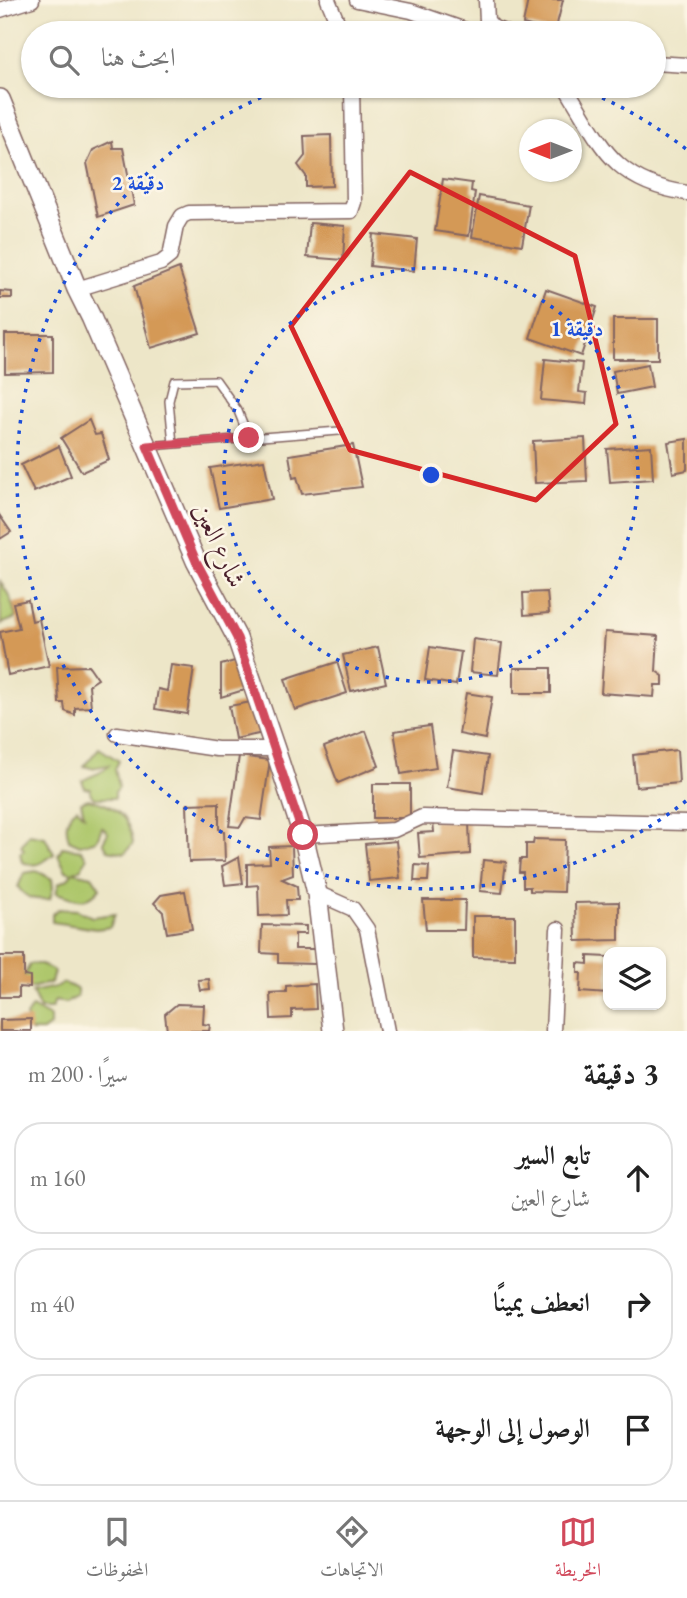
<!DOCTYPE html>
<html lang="ar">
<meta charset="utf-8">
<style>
body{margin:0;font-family:"EB Garamond",Amiri,serif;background:#f2f2f2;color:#222;direction:rtl}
.controls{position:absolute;right:21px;bottom:21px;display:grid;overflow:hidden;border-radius:14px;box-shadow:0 2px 5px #0004}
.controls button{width:63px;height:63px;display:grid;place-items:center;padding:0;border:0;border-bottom:2px solid #e0e0e0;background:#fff;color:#222;font:35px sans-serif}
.compass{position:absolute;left:519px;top:119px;width:63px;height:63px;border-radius:50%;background:#fff;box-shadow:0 2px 5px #0004;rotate:270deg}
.stop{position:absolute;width:21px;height:21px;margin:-16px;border:5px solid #d1495b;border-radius:50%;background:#fff}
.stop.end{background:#d1495b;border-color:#fff;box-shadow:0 2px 7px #0008}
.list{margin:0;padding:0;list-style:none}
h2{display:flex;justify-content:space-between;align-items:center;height:91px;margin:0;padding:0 28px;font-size:30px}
h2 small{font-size:23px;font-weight:400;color:#767676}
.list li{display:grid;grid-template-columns:46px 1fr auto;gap:21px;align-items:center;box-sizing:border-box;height:112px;margin:0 14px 14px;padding:0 14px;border:2px solid #e0e0e0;border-radius:28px}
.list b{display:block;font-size:26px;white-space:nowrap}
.list p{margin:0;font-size:23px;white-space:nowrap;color:#767676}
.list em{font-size:23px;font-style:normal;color:#767676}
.icon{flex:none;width:38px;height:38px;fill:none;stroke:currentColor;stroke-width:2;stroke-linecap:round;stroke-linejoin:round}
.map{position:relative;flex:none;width:687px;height:1031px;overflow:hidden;direction:ltr}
.search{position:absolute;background:#fff;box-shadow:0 2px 5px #0004;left:21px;right:21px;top:21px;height:77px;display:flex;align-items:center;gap:18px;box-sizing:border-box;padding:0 24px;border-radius:38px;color:#767676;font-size:26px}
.sheet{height:469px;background:#fff}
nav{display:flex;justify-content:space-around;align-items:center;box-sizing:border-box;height:98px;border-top:2px solid #e0e0e0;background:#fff;font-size:19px;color:#767676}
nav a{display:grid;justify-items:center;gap:4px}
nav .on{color:#d1495b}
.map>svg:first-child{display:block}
.green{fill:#aec76c;stroke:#7c734c;stroke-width:2}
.building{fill:#d49956}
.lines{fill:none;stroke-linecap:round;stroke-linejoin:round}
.lane-casing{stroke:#836562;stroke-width:10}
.street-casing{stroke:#836562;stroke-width:17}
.secondary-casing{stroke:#836562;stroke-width:22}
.lane{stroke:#fff;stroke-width:7}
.street{stroke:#fff;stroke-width:14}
.secondary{stroke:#fff;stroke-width:19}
.route{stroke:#d1495b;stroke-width:9}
.marked{fill:none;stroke:#d62828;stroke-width:5;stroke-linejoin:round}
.ring{fill:none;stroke:#1d4ed8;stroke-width:3.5;stroke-dasharray:3.5 7}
.labels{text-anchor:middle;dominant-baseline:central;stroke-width:5;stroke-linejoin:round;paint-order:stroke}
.street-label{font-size:26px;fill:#4a1f2b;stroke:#fcf5e5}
.centre{fill:#1d4ed8;stroke:#fcf5e5;stroke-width:3.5}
.ring-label{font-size:21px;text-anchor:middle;font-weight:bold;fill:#1d4ed8;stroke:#fcf5e5;stroke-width:5;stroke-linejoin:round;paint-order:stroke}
</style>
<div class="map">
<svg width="687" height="1031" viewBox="0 0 687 1031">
<rect width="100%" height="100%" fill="#fcf5e5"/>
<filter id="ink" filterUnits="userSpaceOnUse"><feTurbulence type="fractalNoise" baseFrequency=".0143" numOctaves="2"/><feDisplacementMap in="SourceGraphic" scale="14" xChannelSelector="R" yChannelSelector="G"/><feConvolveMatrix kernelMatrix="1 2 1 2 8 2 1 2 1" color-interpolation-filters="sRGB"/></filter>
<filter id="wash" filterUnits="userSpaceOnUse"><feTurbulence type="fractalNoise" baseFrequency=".00686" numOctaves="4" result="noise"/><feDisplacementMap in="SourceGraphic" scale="28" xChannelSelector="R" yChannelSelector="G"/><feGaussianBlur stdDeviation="1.57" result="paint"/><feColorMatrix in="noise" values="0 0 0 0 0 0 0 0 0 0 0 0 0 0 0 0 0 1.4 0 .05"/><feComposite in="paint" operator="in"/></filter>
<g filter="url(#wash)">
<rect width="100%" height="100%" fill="#ede6c8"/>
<g class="green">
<polygon points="0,581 10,597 16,618 1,624"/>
<path d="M99,748L119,761L115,769L119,787L115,792V798H94L90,793L91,789L85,788L82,781C91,775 103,774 109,765L91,768L84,766Z"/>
<path d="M88,799C113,804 130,816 133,843L125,853L108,850L103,842L108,833L102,827L97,840L80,845L69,840C65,827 65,817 77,808L84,815L81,802Z"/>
<path d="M29,834L45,837L54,854C42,863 37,868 22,862L20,853L24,850L21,846Z"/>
<path d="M62,847L81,850L87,858L81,868L74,872L92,876L100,888C84,907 77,898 56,893L59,883L68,879L72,873L66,871L58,855Z"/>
<path d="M37,871L52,879L53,888L50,899C35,900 27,900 18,887L24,873Z"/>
<polygon points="58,909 77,910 92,917 115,914 110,927 96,929 52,922 52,914"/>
<polygon points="30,964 41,964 54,971 51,983 30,988 24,976"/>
<path d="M64,983L77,989V997L66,1003L55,1001L51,1009H40L32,992C44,989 54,989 64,983Z"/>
<polygon points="32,1007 50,1017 50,1026 43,1031 30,1031 26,1016"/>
</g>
<g id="blocks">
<g class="building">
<polygon points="528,0 563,0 555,32 523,24"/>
<polygon points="331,135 332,186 306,187 306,176 298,165 305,156 304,136"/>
<polygon points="112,141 113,148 123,148 134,205 98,217 87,163 93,150"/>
<polygon points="443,179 472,183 471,191 475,192 469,236 435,231"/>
<polygon points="479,196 529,205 522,245 472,237"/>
<polygon points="310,223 345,226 343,260 307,257"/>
<polygon points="373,234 417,239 414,271 370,266"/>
<polygon points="179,268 200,333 151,348 134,286"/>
<polygon points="546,289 597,307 581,356 530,338"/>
<polygon points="0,291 12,292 12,298 0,298"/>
<rect x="613" y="319" width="45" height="40"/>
<polygon points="5,334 53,334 53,372 5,373"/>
<polygon points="545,359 582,363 579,392 587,393 586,404 541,400"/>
<polygon points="648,364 652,387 617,394 613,371"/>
<polygon points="89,420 95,435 101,434 109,460 82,472 61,438"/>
<polygon points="585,438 587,481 535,483 533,441"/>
<polygon points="687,439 687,470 673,473 668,442"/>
<polygon points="353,445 362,487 302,494 297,477 293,478 289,455"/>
<polygon points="59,446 71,476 34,492 21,465"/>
<polygon points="651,446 653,479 610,482 607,449"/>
<polygon points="264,460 272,499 219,508 210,468"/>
<polygon points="0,516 11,532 0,539"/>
<polygon points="547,592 549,613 524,615 523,593"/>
<polygon points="28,600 32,621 39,619 49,666 8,675 0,632 19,628 13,603"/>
<polygon points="605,632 658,636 656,671 663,676 663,685 655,685 654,697 601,693"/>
<polygon points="473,639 502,643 498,675 470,672"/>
<polygon points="378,647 386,683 351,691 343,655"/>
<polygon points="430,647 461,652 456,685 425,680"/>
<polygon points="238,660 247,689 221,697 221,665"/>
<polygon points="337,662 347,693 295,710 285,679"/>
<polygon points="171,665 194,668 187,714 155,709 158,689 167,691"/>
<polygon points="89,666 98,679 89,685 91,707 75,708 75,715 65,711 64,703 59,703 57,667"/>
<rect x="514" y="668" width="37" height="25"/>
<polygon points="466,693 492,697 485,739 459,734"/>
<polygon points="257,701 263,733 235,739 229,706"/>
<polygon points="430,726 436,768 401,774 394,731"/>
<polygon points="366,731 379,766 338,783 324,747"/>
<polygon points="677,750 679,783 636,787 633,755"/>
<polygon points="453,751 488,756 483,793 447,787"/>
<polygon points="239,756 270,760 261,820 245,818 240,827 229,826"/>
<rect x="373" y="784" width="37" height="34"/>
<polygon points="219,803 219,829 224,831 225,861 189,862 187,804"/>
<polygon points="433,821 469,821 470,854 420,858 418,833 434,832"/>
<polygon points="534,839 565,840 563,892 530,891 530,887 523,887 523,872 519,872 520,859 526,859 526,844 533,844"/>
<polygon points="396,841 400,878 369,881 365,844"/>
<polygon points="292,846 293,875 282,879 297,886 298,900 286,900 287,915 259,916 258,885 247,886 247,864 270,863 269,847"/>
<polygon points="239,857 243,883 225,885 222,866"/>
<polygon points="483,860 506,862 502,893 480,891"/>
<polygon points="415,865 429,866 428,881 414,881"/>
<polygon points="185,891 192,929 167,933 163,912 154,903 161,895"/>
<polygon points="423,900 465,900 464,930 426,930"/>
<polygon points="619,902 619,940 576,941 575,903"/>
<polygon points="473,916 515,916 515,958 473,957"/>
<polygon points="262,925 306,926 306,934 295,934 295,949 315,949 315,964 278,963 278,954 261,953"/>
<polygon points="0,956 24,956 24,976 30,977 30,988 19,987 19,997 0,997"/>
<polygon points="588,956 608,957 608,994 580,992 581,973 578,973 578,963 588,964"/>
<polygon points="209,979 210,989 200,990 198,980"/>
<polygon points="315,984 316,1009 292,1010 292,1018 271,1019 270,993 286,992 286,986"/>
<polygon points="177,1004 204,1005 203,1024 210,1025 209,1031 167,1031 165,1014"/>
<polygon points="31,1019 31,1031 0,1031 0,1020"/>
</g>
</g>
</g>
<g filter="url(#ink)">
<use href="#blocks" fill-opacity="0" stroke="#836562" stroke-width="2"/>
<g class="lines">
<defs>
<g id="lane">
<polyline points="173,444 169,401 174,381 216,380 238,411 249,438"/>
<polyline points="148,446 339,431"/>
</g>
<g id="street">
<polyline points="328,0 342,33"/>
<polyline points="357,0 411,11 474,33"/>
<polyline points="486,0 487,21 494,28 507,33"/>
<polyline points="0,10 32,0"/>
<polyline points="654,63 687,65"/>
<path d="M565,86C601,144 612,182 687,193"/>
<polyline points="77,289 161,263 170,256 176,226 182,216 189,213 351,211 354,202 352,86"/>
<polyline points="117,734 217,749 275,749"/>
<polyline points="303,835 394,830 422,817 687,823"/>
<polyline points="317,893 353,909 367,929 387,1031"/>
<polyline points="553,1031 558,929"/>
</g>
<polyline id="secondary" points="0,99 77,289 91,317 196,561 237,638 275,749 303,835 317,893 333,1031"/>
</defs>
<use href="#lane" class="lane-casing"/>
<use href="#street" class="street-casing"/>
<use href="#secondary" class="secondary-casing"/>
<use href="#lane" class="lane"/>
<use href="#street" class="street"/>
<use href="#secondary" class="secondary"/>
</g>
</g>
<g class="lines" filter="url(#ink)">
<polyline class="route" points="249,438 147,446 196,561 237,638 303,835"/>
</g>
<path class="marked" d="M410,172L575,256L616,424L536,500L350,450L291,326Z"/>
<g class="ring">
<circle cx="431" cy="475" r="207"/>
<path d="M686 801A414 414 0 1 1 289 86M573 86A414 414 0 0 1 686 149"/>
</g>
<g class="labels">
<g class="street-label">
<text transform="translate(220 545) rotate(65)">شارع العين</text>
</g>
</g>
<circle cx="431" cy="475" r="10" class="centre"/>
<g class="ring-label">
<text x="138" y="190">2 دقيقة</text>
<text x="577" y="336">1 دقيقة</text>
</g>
</svg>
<div class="controls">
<button><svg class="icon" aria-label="layers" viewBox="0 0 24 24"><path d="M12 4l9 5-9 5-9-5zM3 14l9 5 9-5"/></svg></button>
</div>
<svg class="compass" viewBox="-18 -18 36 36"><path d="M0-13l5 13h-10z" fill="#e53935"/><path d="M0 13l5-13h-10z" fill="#767676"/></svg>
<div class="stop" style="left:303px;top:835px"></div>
<div class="stop end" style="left:249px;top:438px"></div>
<div class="search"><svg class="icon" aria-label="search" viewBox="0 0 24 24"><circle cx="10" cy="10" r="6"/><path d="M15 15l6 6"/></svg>ابحث هنا</div>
</div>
<section class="sheet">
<h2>3 دقيقة<small>سيرًا · 200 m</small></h2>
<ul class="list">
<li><svg class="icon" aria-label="ahead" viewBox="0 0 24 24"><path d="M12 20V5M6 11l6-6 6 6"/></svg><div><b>تابع السير</b><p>شارع العين</p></div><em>160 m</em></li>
<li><svg class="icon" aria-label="right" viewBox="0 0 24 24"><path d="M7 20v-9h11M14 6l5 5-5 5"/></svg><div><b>انعطف يمينًا</b></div><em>40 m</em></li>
<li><svg class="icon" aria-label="arrive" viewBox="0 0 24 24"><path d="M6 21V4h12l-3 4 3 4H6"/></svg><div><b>الوصول إلى الوجهة</b></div></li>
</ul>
</section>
<nav>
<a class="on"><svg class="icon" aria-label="map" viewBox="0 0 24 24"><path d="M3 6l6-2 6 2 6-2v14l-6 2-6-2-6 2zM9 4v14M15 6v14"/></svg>الخريطة</a>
<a><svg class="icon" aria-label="directions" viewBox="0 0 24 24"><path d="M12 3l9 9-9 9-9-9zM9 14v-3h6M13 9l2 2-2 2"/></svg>الاتجاهات</a>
<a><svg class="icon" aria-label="saved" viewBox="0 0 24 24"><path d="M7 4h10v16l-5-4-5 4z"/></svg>المحفوظات</a>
</nav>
